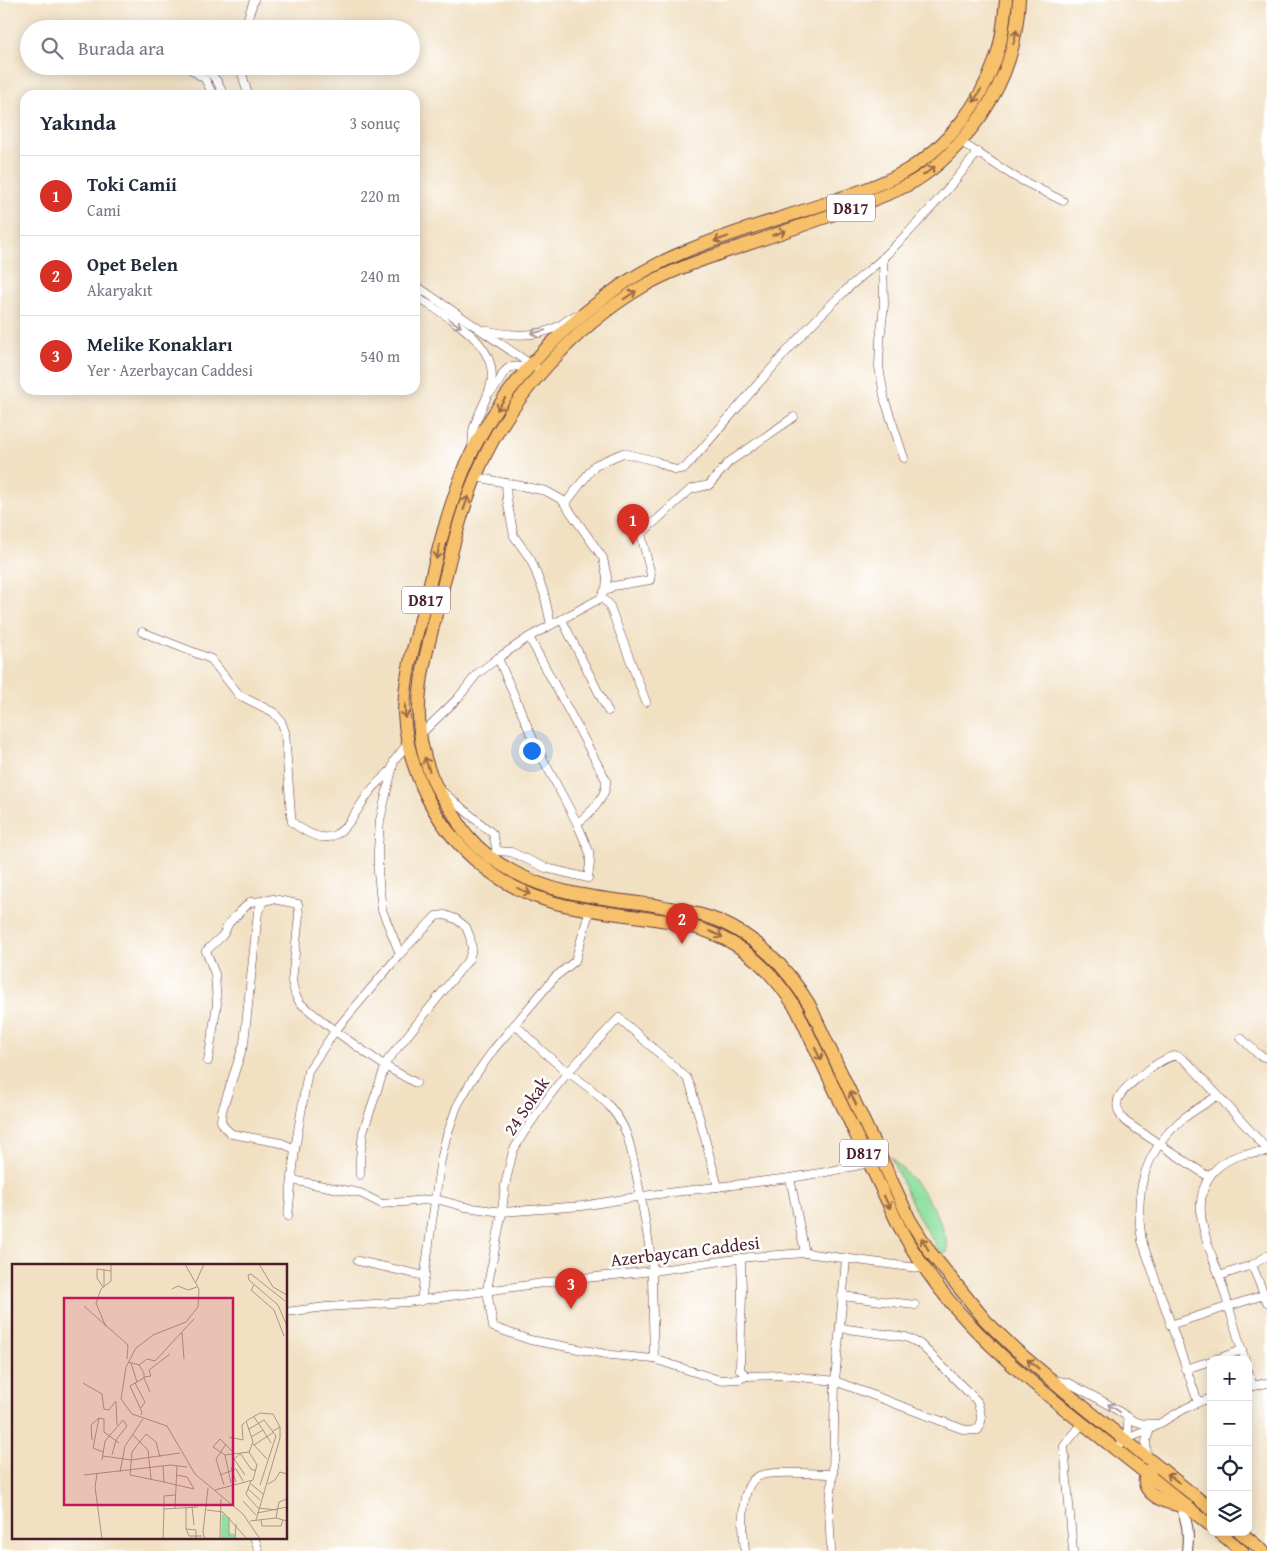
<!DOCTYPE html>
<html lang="tr">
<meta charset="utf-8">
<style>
body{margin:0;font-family:"Gentium Book Plus",serif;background:#f2f2f3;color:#1f2937}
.controls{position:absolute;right:15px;bottom:15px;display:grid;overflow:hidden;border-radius:10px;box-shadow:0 2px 12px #0003}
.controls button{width:45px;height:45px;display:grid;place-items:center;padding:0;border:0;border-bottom:1px solid #e0e1e3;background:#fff;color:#1f2937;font:25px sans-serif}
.you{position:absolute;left:531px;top:750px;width:18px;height:18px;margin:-12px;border:4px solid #fff;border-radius:50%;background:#1a73e8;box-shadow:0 0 0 8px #1a73e833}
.badge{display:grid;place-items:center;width:32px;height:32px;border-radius:50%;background:#d93025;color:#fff;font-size:16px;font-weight:700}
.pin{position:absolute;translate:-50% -41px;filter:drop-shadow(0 1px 2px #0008)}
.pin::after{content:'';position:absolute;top:26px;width:18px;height:15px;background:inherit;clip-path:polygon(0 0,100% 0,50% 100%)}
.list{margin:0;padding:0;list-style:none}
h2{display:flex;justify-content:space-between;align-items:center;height:65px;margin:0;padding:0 20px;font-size:21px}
h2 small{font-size:16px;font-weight:400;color:#747a83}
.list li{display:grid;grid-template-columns:32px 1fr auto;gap:15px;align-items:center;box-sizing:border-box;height:80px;padding:0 20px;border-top:1px solid #e0e1e3}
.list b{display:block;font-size:19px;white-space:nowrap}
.list p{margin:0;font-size:16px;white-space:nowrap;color:#747a83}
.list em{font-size:16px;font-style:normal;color:#747a83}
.icon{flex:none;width:28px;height:28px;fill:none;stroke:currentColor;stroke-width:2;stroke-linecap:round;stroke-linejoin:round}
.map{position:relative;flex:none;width:1267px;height:1551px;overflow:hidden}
.search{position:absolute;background:#fff;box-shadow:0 2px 12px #0003;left:20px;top:20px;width:400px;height:55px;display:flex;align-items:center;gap:12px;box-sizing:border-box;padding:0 18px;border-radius:28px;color:#747a83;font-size:19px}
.panel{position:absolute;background:#fff;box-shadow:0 2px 12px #0003;left:20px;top:90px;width:400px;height:305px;border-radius:15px}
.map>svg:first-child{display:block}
.green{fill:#8edfa0;stroke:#6c7f66}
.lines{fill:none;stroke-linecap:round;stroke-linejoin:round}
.minor-casing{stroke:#633c42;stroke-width:9}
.tertiary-casing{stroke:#633c42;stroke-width:12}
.trunk-casing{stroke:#633c42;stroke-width:14}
.minor{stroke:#fff;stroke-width:8}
.tertiary{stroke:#fff;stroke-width:10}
.trunk{stroke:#f7c06b;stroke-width:12}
.oneway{stroke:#986748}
.oneway2{stroke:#ae9aa0}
.labels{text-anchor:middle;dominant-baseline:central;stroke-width:5;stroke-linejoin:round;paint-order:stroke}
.shield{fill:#fff;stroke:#80626b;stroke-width:1}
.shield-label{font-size:16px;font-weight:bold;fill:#4a1f2b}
.street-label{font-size:18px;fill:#4a1f2b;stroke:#fff}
.inset-road{fill:none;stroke:#ae9386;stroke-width:1}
.view{fill:#c2185b;fill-opacity:0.15;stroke:#c2185b;stroke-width:2.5}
.inset-edge{fill:none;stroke:#4a1f2b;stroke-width:2.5}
</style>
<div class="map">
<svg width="1267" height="1551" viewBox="0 0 1267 1551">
<rect width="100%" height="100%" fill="#fff"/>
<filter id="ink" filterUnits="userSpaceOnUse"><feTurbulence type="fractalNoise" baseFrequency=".02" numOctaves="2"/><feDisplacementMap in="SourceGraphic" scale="10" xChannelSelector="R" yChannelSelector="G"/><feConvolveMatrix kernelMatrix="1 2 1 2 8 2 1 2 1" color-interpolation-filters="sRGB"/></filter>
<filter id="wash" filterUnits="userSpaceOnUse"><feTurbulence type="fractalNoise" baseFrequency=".0096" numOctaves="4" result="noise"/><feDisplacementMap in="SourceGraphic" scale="20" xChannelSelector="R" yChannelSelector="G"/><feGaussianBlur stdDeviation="1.12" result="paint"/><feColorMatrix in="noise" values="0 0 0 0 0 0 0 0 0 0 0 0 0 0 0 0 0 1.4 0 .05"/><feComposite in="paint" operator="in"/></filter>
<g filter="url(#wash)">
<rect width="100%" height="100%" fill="#f1e0c2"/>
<path class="green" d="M890,1156C900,1168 913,1178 922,1191C932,1204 950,1236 947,1252L942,1255L919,1218Z"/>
</g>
<g filter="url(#ink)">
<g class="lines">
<defs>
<g id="minor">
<polyline points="244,29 254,0"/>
<polyline points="186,66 205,79 213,95"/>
<polyline points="204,66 217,81 224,95"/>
<polyline points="240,66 248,95"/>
<polyline points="961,142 1015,177 1063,201"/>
<polyline points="883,258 884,305 880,340 879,367 885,401 904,458"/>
<polyline points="415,285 542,372"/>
<path d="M415,296C445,316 503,343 490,388C486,401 478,414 474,427C472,433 473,440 472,447"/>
<path d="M485,330C509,336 536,338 559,326C564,322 570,318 576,315"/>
<path d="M488,394C508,381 495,361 528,368"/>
<polyline points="476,477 546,491 562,500 603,558 607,577 606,588 601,598 529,637 498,658 536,746 577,823 589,851 590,863 588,878 546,868 511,852 497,851 488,858"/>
<polyline points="506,483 507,500 514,536 531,560 544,593 551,625"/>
<path d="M565,504L595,465L623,453L656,461L675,470L685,468C738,409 787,346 845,291C857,279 872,269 885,256C918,224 949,189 978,152"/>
<polyline points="604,592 613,586 650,580 651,575 641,534 691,489 709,485 729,462 794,417"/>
<polyline points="601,598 609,604 646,702"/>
<polyline points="562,620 608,711"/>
<path d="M142,632L211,659L239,695L273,712L281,721L285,732L291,816L292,822C335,856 345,828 368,794C375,785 384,777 392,769"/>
<path d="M529,637L606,780C608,796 589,815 577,823"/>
<polyline points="420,735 458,698 477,674 498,658"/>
<polyline points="443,792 493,834 497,851"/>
<polyline points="400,954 382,910 378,873 378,850 380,820 394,761 408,743"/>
<path d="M515,1024C532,1042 549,1058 569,1073C583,1083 598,1093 610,1107C629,1129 630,1146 636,1173C643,1205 648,1238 653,1271L652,1277L654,1359"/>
<polyline points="1241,1038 1259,1055 1267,1058"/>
<polyline points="208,1061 217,1004 215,974 206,951 223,935 229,923 250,902 263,901"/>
<polyline points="295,1149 281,1143 232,1134 225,1128 221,1121 222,1111 244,1043 258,912 263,901 273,899 298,904 299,915 292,981 295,994 300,1003 335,1031 385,1066 416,1083"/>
<path d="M1209,1177L1126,1122C1119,1116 1115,1106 1119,1097C1124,1087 1165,1054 1177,1056C1181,1057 1186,1062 1190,1065L1267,1149"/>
<polyline points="790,1178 805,1253"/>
<polyline points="292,1180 360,1193 382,1204 436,1199 465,1207 502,1212 582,1206 642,1196 790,1178 826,1172 869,1163"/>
<polyline points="718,1187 691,1087 687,1078 619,1018 568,1072 550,1095 523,1134 513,1151 505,1185 502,1212 487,1290 493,1327 530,1340 611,1355 654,1359 719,1380 739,1379 747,1376"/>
<polyline points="288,1216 295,1149 308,1071 335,1031 400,954 436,916 445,915 456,919 466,927 470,937 472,949 469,959 387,1061 363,1132 360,1158 360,1175"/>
<path d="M741,1258L742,1291L740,1370L747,1376L783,1375L835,1381L965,1430H978C984,1420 980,1411 977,1401L920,1344L906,1337L840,1328"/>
<polyline points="358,1261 425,1276"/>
<polyline points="1252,1265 1267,1302"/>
<polyline points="1219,1276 1252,1265 1267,1256"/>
<polyline points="842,1296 915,1305"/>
<polyline points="421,1301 440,1165 446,1138 457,1106 472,1080 494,1049 555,977 575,961 590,909"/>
<polyline points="286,1312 326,1307 408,1302 557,1281 653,1271 750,1257 805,1253 925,1269"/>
<polyline points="1170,1325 1267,1294"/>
<polyline points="1214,1360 1242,1350"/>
<path d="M1245,1360C1236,1332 1228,1303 1219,1275C1208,1244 1188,1204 1212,1173C1220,1164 1232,1157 1244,1154C1251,1153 1259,1153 1267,1152"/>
<polyline points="1185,1369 1211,1361"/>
<polyline points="1248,1371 1253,1386"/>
<polyline points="1054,1380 1069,1383 1106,1403 1134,1421 1144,1424 1158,1424"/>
<polyline points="1248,1387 1267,1383"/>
<path d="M1198,1402L1142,1241C1134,1194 1143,1155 1179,1122C1190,1112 1205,1104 1217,1096"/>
<polyline points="1128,1438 1128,1417"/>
<path d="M1116,1449C1130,1434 1138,1436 1154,1427C1173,1416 1189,1404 1211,1398"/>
<polyline points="1147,1457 1146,1441 1150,1429"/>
<polyline points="254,1537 259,1551"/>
<path d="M745,1551C743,1532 738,1485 759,1476C772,1470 817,1474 833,1474"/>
<polyline points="831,1551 829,1509 833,1474 835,1381 846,1259"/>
<polyline points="1073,1551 1064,1446 1083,1423"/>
</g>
<path id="tertiary" d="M1180,1506C1188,1521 1189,1534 1187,1551"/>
<g id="trunk">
<path d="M1006,0C1004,21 1002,41 995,61C980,103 948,146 909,169C888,182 862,191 838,199C763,226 673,245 609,294C549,338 496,396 466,465C447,510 436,559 424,607C415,641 404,678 404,713C405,734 410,755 417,774C442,842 496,891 568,906C668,926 735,910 797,1010L899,1226C905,1237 911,1248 918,1258C967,1336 1048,1396 1119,1452C1150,1476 1180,1501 1211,1526"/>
<path d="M1019,0C1016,46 1007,77 981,116C963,141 942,165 915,181C896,192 873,200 851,208C815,221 778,234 742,246C708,258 673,269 642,287C575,327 509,398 479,469C460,512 450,558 439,603C423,665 405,723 435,784C439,793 446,802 451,810C457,819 461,829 468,836C492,865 532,884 568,892C598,899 629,901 660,906C680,910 701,913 719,921C760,939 786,967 809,1004L910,1220L930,1252L986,1321L1015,1349L1079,1403L1211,1509"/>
<path d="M1151,1469C1129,1490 1170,1507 1187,1506"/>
<polyline points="1219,1532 1242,1551"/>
<polyline points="1240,1532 1263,1551"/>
</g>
</defs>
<use href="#minor" class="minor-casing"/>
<use href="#tertiary" class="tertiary-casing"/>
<use href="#trunk" class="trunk-casing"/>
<use href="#minor" class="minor"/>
<use href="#tertiary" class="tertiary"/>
<use href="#trunk" class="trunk"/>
</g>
<defs><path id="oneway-shaft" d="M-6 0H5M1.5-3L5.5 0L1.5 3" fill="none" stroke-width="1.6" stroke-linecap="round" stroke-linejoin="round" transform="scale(1.25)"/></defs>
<g class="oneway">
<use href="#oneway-shaft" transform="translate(1015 37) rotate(-76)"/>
<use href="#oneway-shaft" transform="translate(977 96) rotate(121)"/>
<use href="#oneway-shaft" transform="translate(929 171) rotate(-37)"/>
<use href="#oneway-shaft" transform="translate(779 233) rotate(-19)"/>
<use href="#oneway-shaft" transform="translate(721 239) rotate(161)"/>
<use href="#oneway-shaft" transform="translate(630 295) rotate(-34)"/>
<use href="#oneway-shaft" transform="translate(501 404) rotate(123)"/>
<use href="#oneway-shaft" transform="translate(466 503) rotate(-70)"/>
<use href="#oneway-shaft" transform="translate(438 552) rotate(105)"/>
<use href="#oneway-shaft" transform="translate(405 711) rotate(91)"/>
<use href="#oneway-shaft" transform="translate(427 764) rotate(-109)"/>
<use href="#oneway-shaft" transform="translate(524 891) rotate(24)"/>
<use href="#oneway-shaft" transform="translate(716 934) rotate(25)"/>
<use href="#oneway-shaft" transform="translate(818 1054) rotate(64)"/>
<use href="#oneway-shaft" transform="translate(853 1098) rotate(-115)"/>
<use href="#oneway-shaft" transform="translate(887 1202) rotate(64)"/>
<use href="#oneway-shaft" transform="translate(925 1244) rotate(-120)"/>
<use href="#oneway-shaft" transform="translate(1033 1364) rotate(-141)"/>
<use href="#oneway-shaft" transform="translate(1173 1478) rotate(-141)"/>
</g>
<g class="oneway2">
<use href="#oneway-shaft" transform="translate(455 323) rotate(34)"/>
<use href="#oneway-shaft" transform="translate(538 332) rotate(167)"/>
<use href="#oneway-shaft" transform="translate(1114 1408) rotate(-146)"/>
</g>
</g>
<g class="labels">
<g class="shield">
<rect x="827" y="194.5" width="48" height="27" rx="4"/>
<rect x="402" y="586.5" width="48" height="27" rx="4"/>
<rect x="840" y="1139.5" width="48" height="27" rx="4"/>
</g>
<g class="shield-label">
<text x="851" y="208">D817</text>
<text x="426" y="600">D817</text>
<text x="864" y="1153">D817</text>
</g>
<g class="street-label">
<text transform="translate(526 1106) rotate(-56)">24 Sokak</text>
<text transform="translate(685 1251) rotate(-7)">Azerbaycan Caddesi</text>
</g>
</g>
<g transform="translate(12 1264)">
<rect width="275" height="275" fill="#f1e0c2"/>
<path d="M210,249L217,254V269L223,270V275H209Z" fill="#8edfa0"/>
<path class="inset-road" d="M173,0L187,25L186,43L174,58L141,71L124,84L114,103L109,135L120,150L155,162L183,210L231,250L248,275M247,0L261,23L275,31M236,11L237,16L266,41L275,62M236,11L239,10L273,37M184,18L192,0M242,21L239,26L262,46L272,72M92,22V5M91,23L85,14V5L99,7M160,25L166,22L176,26L185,23M72,42L116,81L115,95M94,63L84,39L89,25L99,17V0M170,69L172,95M116,98L127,101L132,109V114L118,122L130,148L129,151M119,99L125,118M127,101L135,95L143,97L182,55M132,113L139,112L137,106L158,90M132,114L138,128M71,119L90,130L92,145L97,146L104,137M123,119L133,138L129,144M104,138L105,161M242,153L251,166M237,165L252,156L264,172L248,221M121,171L136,186L139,215M217,173L231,176L230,161L233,158M239,173L251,166L259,179M80,176L79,161L87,154M241,180L255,195M242,181L262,168M91,188L81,184L87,154L92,155V168L107,179M237,188L241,178L234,157L248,149L261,150L268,163L261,167M228,189L239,205L244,207M228,190L222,195L233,211M213,191L201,183L208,175L221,188M91,192L119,196L168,189M148,193L144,178L134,170L120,188L118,211L152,218M90,196L93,177L111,156L115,162L104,176L100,191M151,202L152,218L182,225L175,213L164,211M219,203L224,218M108,208L113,182L131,155M85,210L83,223L90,275M72,211L159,201L175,203M208,211L224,205L231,217M239,217L234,230L237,234L246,244L265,246M219,219L213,191L237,188M239,220L251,230M256,220L263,216L268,208L275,210M212,221L204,195L214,180M236,225L248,236M203,226L241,216L245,201L237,188M231,237L244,251M180,243L182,261M163,244L165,202M174,244V265L184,266V275M152,245V232L163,231M195,246L211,248L235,275M245,249L275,243M264,254L267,238L275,235M244,256L268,174V163M249,256L250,262H269L271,256M238,257L264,254L275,257M174,265L177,272H190M217,272V253M151,275L152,245L186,243M193,275L191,268L196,224M208,275L209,235M223,275L224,260"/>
<path class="view" d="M52,34H221V241H52Z"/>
<rect width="275" height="275" class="inset-edge"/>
</g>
</svg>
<div class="controls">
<button>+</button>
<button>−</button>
<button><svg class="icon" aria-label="locate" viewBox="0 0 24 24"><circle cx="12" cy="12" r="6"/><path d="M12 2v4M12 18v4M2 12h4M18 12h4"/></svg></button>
<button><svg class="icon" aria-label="layers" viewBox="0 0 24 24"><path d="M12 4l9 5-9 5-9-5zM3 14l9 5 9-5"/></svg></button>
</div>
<div class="you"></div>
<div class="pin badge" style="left:633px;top:545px">1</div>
<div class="pin badge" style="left:682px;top:944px">2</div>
<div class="pin badge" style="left:571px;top:1309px">3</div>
<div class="search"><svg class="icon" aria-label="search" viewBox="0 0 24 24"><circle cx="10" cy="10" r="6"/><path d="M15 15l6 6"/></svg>Burada ara</div>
<section class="panel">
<h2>Yakında<small>3 sonuç</small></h2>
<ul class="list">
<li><span class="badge">1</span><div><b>Toki Camii</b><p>Cami</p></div><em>220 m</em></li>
<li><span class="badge">2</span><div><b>Opet Belen</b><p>Akaryakıt</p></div><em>240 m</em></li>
<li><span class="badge">3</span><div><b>Melike Konakları</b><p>Yer · Azerbaycan Caddesi</p></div><em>540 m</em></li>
</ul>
</section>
</div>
